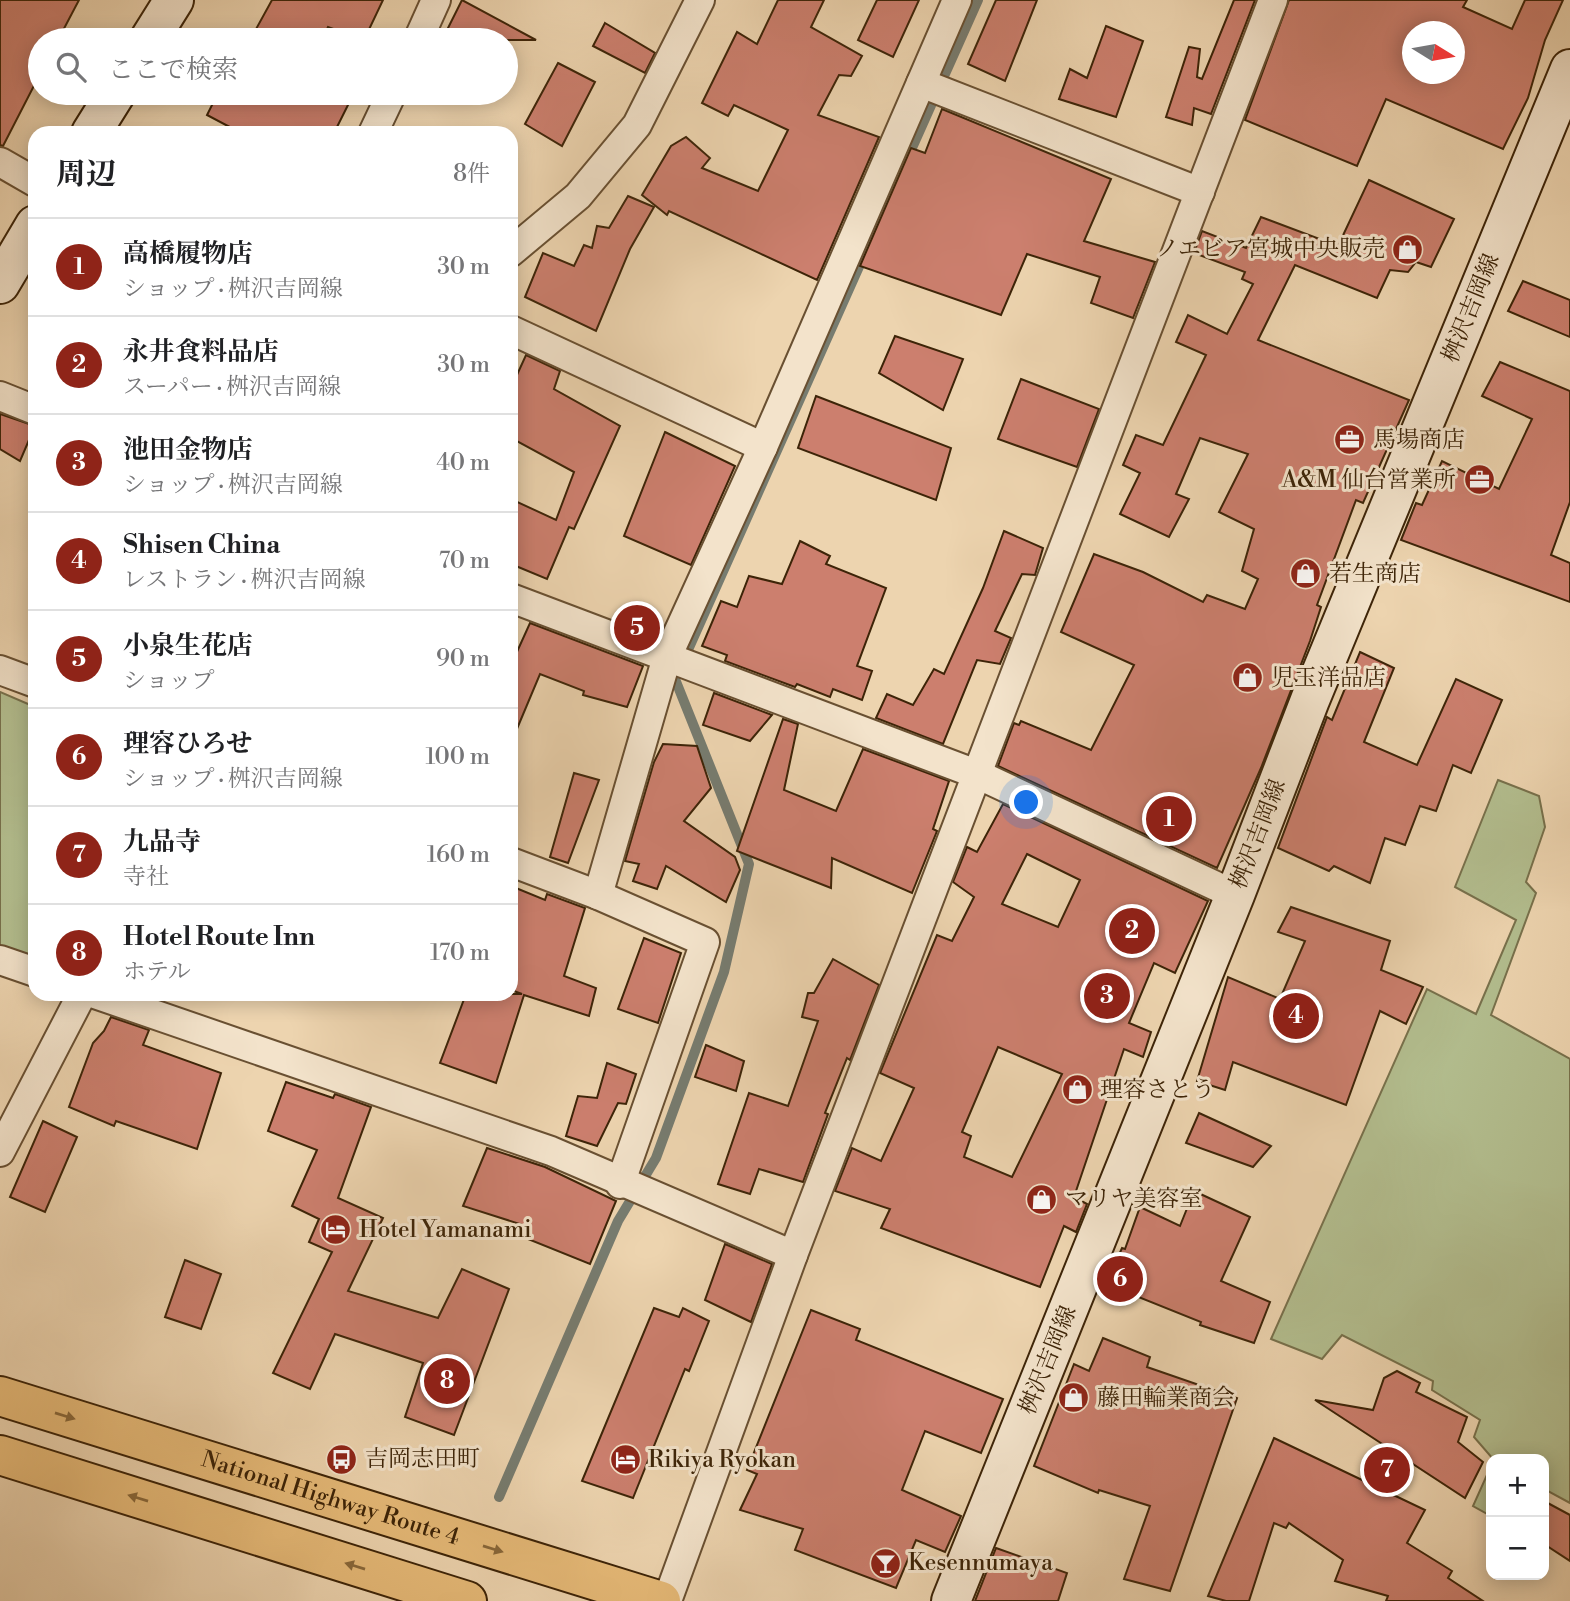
<!DOCTYPE html>
<html lang="ja">
<meta charset="utf-8">
<style>
body{margin:0;font-family:"Libre Bodoni","Noto Serif JP",serif;background:#f6f6f6;color:#202124}
.controls{position:absolute;right:21px;bottom:21px;display:grid;overflow:hidden;border-radius:14px;box-shadow:0 4px 18px #0003}
.controls button{width:63px;height:63px;display:grid;place-items:center;padding:0;border:0;border-bottom:2px solid #e0e0e0;background:#fff;color:#202124;font:35px sans-serif}
.compass{position:absolute;left:1402px;top:21px;width:63px;height:63px;border-radius:50%;background:#fff;box-shadow:0 4px 18px #0003;rotate:101deg}
.you{position:absolute;left:1027px;top:803px;width:24px;height:24px;margin:-18px;border:5px solid #fff;border-radius:50%;background:#1a73e8;box-shadow:0 0 0 10px #1a73e833}
.badge{display:grid;place-items:center;width:46px;height:46px;border-radius:50%;background:#8f2418;color:#fff;font-size:23px;font-weight:700}
.pin{position:absolute;translate:-50% -50%;border:4px solid #fff;box-shadow:0 2px 7px #0006}
.list{margin:0;padding:0;list-style:none}
h2{display:flex;justify-content:space-between;align-items:center;height:91px;margin:0;padding:0 28px;font-size:30px}
h2 small{font-size:23px;font-weight:400;color:#757577}
.list li{display:grid;grid-template-columns:46px 1fr auto;gap:21px;align-items:center;box-sizing:border-box;height:98px;padding:0 28px;border-top:2px solid #e0e0e0}
.list b{display:block;font-size:26px;white-space:nowrap}
.list p{margin:0;font-size:23px;white-space:nowrap;color:#757577}
.list em{font-size:23px;font-style:normal;color:#757577}
.icon{flex:none;width:38px;height:38px;fill:none;stroke:currentColor;stroke-width:2;stroke-linecap:round;stroke-linejoin:round}
.map{position:relative;flex:none;width:1570px;height:1601px;overflow:hidden}
.search{position:absolute;background:#fff;box-shadow:0 4px 18px #0003;left:28px;top:28px;width:490px;height:77px;display:flex;align-items:center;gap:18px;box-sizing:border-box;padding:0 24px;border-radius:38px;color:#757577;font-size:26px}
.panel{position:absolute;background:#fff;box-shadow:0 4px 18px #0003;left:28px;top:126px;width:490px;height:875px;border-radius:21px}
.map>svg:first-child{display:block}
.green{fill:#b3be8f;stroke:#78714c;stroke-width:2}
.lines{fill:none;stroke-linecap:round;stroke-linejoin:round}
.stream{stroke:#777c70;stroke-width:10}
.building{fill:#cc7f6e;stroke:#3d2408;stroke-width:2;fill-rule:evenodd}
.street-casing{stroke:#695032;stroke-width:32}
.secondary-casing{stroke:#3d2408;stroke-width:42}
.highway-casing{stroke:#3d2408;stroke-width:42}
.street{stroke:#f3e3cb;stroke-width:28}
.secondary{stroke:#f3e3cb;stroke-width:38}
.highway{stroke:#e6ba78;stroke-width:38}
.oneway{fill:#89683a}
.labels{text-anchor:middle;dominant-baseline:central;stroke-width:6;stroke-linejoin:round;paint-order:stroke}
.poi-label{font-size:23px;fill:#3d2408;stroke:#f3e3cb;text-anchor:start}
.street-label{font-size:23px;fill:#3d2408;stroke:#f3e3cb}
</style>
<div class="map">
<svg width="1570" height="1601" viewBox="0 0 1570 1601">
<rect width="100%" height="100%" fill="#edd4af"/>
<filter id="stains"><feTurbulence type="fractalNoise" baseFrequency=".00286" numOctaves="4"/><feColorMatrix values="0 0 0 0 .2 0 0 0 0 .09 0 0 0 0 .02 0 0 0 .5 -.17"/></filter>
<radialGradient id="worn" r=".72"><stop offset=".6" stop-color="#630" stop-opacity="0"/><stop offset="1" stop-color="#630" stop-opacity=".3"/></radialGradient>
<g class="green">
<polygon points="0,692 35,707 35,960 0,947"/>
<polygon points="1498,780 1539,796 1545,827 1526,882 1536,893 1491,1015 1570,1059 1570,1503 1544,1489 1544,1459 1493,1459 1474,1437 1480,1420 1432,1390 1433,1381 1342,1335 1322,1359 1271,1339 1427,989 1476,1014 1516,920 1455,887"/>
<polygon points="1491,1466 1491,1516 1473,1506"/>
</g>
<g class="lines">
<polyline class="stream" points="499,1497 618,1221 656,1158 724,972 749,864 675,679 978,0"/>
</g>
<g class="building">
<polygon points="0,0 79,0 58,40 40,40 40,74 3,146 0,145"/>
<polygon points="272,0 383,0 364,40 328,27 322,40 250,40"/>
<polygon points="462,0 536,40 442,40"/>
<polygon points="778,0 824,0 811,27 862,56 851,76 839,75 818,115 879,137 817,280 669,211 667,215 642,195 671,146 686,137 710,158 702,168 758,191 788,130 734,105 728,116 702,103 737,32 757,44"/>
<polygon points="877,0 919,0 893,57 858,40"/>
<polygon points="996,0 1037,0 1005,81 968,64"/>
<polygon points="1234,0 1255,0 1211,114 1194,108 1192,125 1166,117 1189,47 1200,49 1197,77 1202,79"/>
<path d="M1289,0H1467L1463,7L1512,29L1525,0H1563L1545,40L1528,98L1503,149L1386,99L1357,166L1245,120ZM1412,32H1454V74H1412Z"/>
<polygon points="605,23 655,53 645,73 593,46"/>
<polygon points="1106,26 1143,41 1116,117 1059,99 1070,69 1087,78"/>
<polygon points="558,63 595,82 562,146 525,124"/>
<polygon points="218,93 354,93 334,133 241,133 207,115"/>
<polygon points="942,109 1111,179 1084,241 1155,262 1133,318 1091,303 1100,277 1027,254 1001,315 860,266 911,148 925,153"/>
<polygon points="1369,180 1454,219 1431,267 1416,262 1408,272 1390,270 1377,298 1295,265 1258,340 1409,400 1363,503 1356,500 1317,605 1321,607 1310,641 1261,768 1217,868 998,766 1014,723 1019,725 1021,721 1091,750 1134,665 1061,632 1094,554 1143,572 1203,602 1207,595 1245,609 1258,579 1242,571 1254,529 1219,512 1248,454 1200,438 1176,494 1189,499 1169,537 1120,514 1140,473 1123,465 1136,435 1163,445 1206,355 1176,342 1188,315 1227,334 1253,284 1242,279 1245,272 1194,253 1202,231 1246,248 1261,217 1338,246"/>
<polygon points="628,196 654,207 630,249 596,331 525,297 543,253 574,266 584,245 592,248 597,226 609,228"/>
<polygon points="1523,281 1570,300 1570,337 1508,311"/>
<polygon points="895,336 963,359 943,410 879,373"/>
<polygon points="526,355 560,371 554,389 620,426 574,529 569,527 547,579 511,564 511,499 556,520 574,472 511,438 511,388"/>
<polygon points="1500,362 1570,391 1570,502 1551,555 1570,563 1570,602 1401,540 1416,503 1422,505 1442,461 1499,489 1532,419 1482,396"/>
<polygon points="1021,379 1099,409 1077,467 998,439"/>
<polygon points="816,396 951,448 936,500 798,448"/>
<polygon points="0,414 35,426 20,461 0,449"/>
<polygon points="665,432 735,466 691,565 624,536"/>
<polygon points="1004,531 1043,548 1035,575 1022,574 995,631 1011,638 1000,664 977,660 943,744 876,718 887,694 913,705 934,669 944,674 983,588"/>
<polygon points="800,541 830,556 826,564 886,588 857,666 872,671 862,700 833,689 830,697 797,684 795,687 725,661 727,655 702,646 721,601 737,607 749,576 782,584"/>
<polygon points="530,623 643,666 627,707 583,695 584,691 540,674 511,743 511,665"/>
<polygon points="1360,652 1394,668 1364,742 1417,765 1456,679 1502,700 1471,773 1453,765 1436,811 1420,806 1405,845 1385,838 1370,883 1334,866 1329,871 1278,848 1327,717 1332,720"/>
<polygon points="714,693 772,715 750,741 703,725"/>
<polygon points="783,719 798,724 784,790 836,811 863,749 949,781 933,829 937,831 912,893 832,858 831,888 737,851"/>
<polygon points="663,744 697,746 711,788 684,821 735,857 740,870 726,902 666,866 657,889 633,881 639,864 625,861 654,762"/>
<polygon points="574,773 599,780 568,863 550,857"/>
<path d="M1003,804L1208,901L1175,973L1154,963L1129,1023L1151,1032L1143,1057L1124,1049L1074,1197L1087,1204L1076,1232L1064,1226L1040,1287L881,1228L890,1209L835,1191L852,1148L881,1161L914,1088L880,1073L937,935L952,941L974,897L953,882L967,847L977,852ZM1027,854L1080,880L1058,927L1002,904ZM998,1047L1062,1074L1012,1177L964,1157L971,1136L962,1132Z"/>
<polygon points="511,886 545,900 547,894 585,908 564,976 596,988 589,1016 524,995 496,1083 440,1063 466,994 522,994 511,990"/>
<polygon points="1291,907 1390,941 1381,970 1423,987 1406,1024 1380,1011 1346,1105 1233,1062 1225,1090 1197,1081 1228,977 1280,999 1305,941 1278,932"/>
<polygon points="644,938 681,953 658,1023 618,1009"/>
<polygon points="833,959 879,985 850,1060 847,1058 825,1113 828,1114 803,1182 759,1169 750,1194 718,1184 749,1093 788,1106 818,1021 802,1017 808,993 814,993"/>
<polygon points="111,1017 149,1030 143,1045 221,1073 197,1149 116,1121 114,1126 69,1107 93,1043 104,1031"/>
<polygon points="706,1045 744,1061 736,1091 695,1077"/>
<polygon points="607,1063 636,1074 626,1104 618,1103 597,1146 566,1136 578,1096 597,1098"/>
<polygon points="286,1082 333,1098 335,1094 371,1107 338,1198 383,1218 348,1291 438,1318 462,1269 509,1289 454,1435 405,1417 423,1363 335,1334 310,1389 273,1373 332,1252 309,1242 319,1219 292,1206 317,1150 268,1131"/>
<polygon points="1199,1113 1271,1146 1253,1167 1186,1143"/>
<polygon points="43,1121 77,1137 45,1212 10,1197"/>
<polygon points="487,1148 545,1167 616,1201 590,1264 518,1235 523,1225 463,1206"/>
<polygon points="1194,1191 1250,1217 1221,1281 1270,1302 1254,1343 1200,1325 1201,1322 1106,1284 1122,1248 1125,1249 1140,1207 1180,1226"/>
<polygon points="725,1244 772,1264 751,1322 705,1300"/>
<polygon points="185,1260 221,1274 201,1329 165,1317"/>
<polygon points="654,1308 679,1317 683,1308 709,1321 689,1371 685,1369 633,1498 582,1481"/>
<polygon points="811,1310 860,1329 856,1340 1003,1399 981,1453 925,1431 902,1490 961,1516 945,1552 916,1540 896,1588 795,1550 803,1529 740,1510 757,1474 747,1470"/>
<polygon points="1103,1338 1150,1357 1147,1367 1237,1398 1170,1591 1124,1579 1150,1506 1099,1490 1098,1493 1034,1466 1074,1364 1089,1371"/>
<polygon points="1397,1371 1420,1383 1416,1392 1467,1417 1458,1442 1483,1462 1465,1498 1315,1400 1373,1410 1384,1378"/>
<polygon points="1274,1438 1425,1510 1407,1543 1452,1571 1448,1578 1483,1601 1386,1601 1388,1596 1335,1581 1343,1560 1289,1523 1286,1528 1274,1523 1249,1601 1226,1601 1208,1596"/>
<polygon points="1544,1501 1570,1515 1570,1561 1544,1544"/>
<polygon points="996,1548 1067,1573 1058,1601 975,1601"/>
</g>
<g class="lines">
<defs>
<g id="street">
<polyline points="418,40 436,0"/>
<polyline points="921,83 1200,192"/>
<polyline points="373,133 392,93"/>
<polyline points="0,162 35,182"/>
<polyline points="511,252 578,196 637,125 700,0"/>
<polyline points="511,330 763,447"/>
<polyline points="0,396 35,410"/>
<polyline points="511,598 979,775 1235,895"/>
<polyline points="0,670 35,683"/>
<polyline points="511,862 598,895 705,942 620,1184"/>
<polyline points="598,895 667,657 763,447 957,0"/>
<polyline points="0,960 35,972"/>
<polyline points="95,994 551,1151 793,1255"/>
<polyline points="0,1152 82,994"/>
<polyline points="667,1601 793,1255 1273,0"/>
</g>
<g id="secondary">
<polyline points="149,40 174,0"/>
<polyline points="91,133 116,93"/>
<polyline points="0,284 35,225"/>
<polyline points="951,1601 1235,895 1310,700 1570,69"/>
</g>
<g id="highway">
<path id="s1" d="M0,1396L661,1601"/>
<polyline points="0,1455 467,1601"/>
</g>
</defs>
<use href="#street" class="street-casing"/>
<use href="#secondary" class="secondary-casing"/>
<use href="#highway" class="highway-casing"/>
<use href="#street" class="street"/>
<use href="#secondary" class="secondary"/>
<use href="#highway" class="highway"/>
</g>
<defs><path id="oneway-solid" d="M-6-.8H1V-3.2L6.5 0L1 3.2V.8H-6Z" transform="scale(1.75)"/></defs>
<g class="oneway">
<use href="#oneway-solid" transform="translate(65 1416) rotate(17)"/>
<use href="#oneway-solid" transform="translate(138 1498) rotate(-163)"/>
<use href="#oneway-solid" transform="translate(493 1549) rotate(17)"/>
<use href="#oneway-solid" transform="translate(355 1566) rotate(-163)"/>
</g>
<defs>
<symbol id="shop-disc" viewBox="-11 -11 22 22"><circle r="9.5" fill="#8f2418" stroke="#f3e3cb"/><path d="M-5-2.5h2.3a2.7 3.5 0 0 1 5.4 0H5L5.5 6h-11ZM-1.5-2.5h3a1.5 2.3 0 0 0-3 0Z" fill="#fff"/></symbol>
<symbol id="office-disc" viewBox="-11 -11 22 22"><circle r="9.5" fill="#8f2418" stroke="#f3e3cb"/><path d="M-6-3h4V-5.5h4V-3h4V5H-6ZM-1-4.5V-3h2v-1.5ZM-6 0V1H6V0Z" fill="#fff"/></symbol>
<symbol id="hotel-disc" viewBox="-11 -11 22 22"><circle r="9.5" fill="#8f2418" stroke="#f3e3cb"/><path d="M-6-4.5h1.5V1H6V5H4.5V3h-9V5H-6ZM-4 0a1.8 1.8 0 1 1 3.6 0ZM.5 0V-2.5h3Q6-2.5 6 0Z" fill="#fff"/></symbol>
<symbol id="bus-disc" viewBox="-11 -11 22 22"><circle r="9.5" fill="#8f2418" stroke="#f3e3cb"/><path d="M-5-6H5V4H4V6H2V4H-2V6H-4V4H-5ZM-3.5-4V0h7V-4ZM-3.5 1.2v1.5H-2V1.2ZM2 1.2v1.5H3.5V1.2Z" fill="#fff"/></symbol>
<symbol id="bar-disc" viewBox="-11 -11 22 22"><circle r="9.5" fill="#8f2418" stroke="#f3e3cb"/><path d="M-6-5H6L.8 .8V4.5H3.5V6h-7V4.5H-.8V.8Z" fill="#fff"/></symbol>
</defs>
<g fill-rule="evenodd">
<use href="#shop-disc" x="1390" y="232" width="35" height="35"/>
<use href="#office-disc" x="1332" y="422" width="35" height="35"/>
<use href="#office-disc" x="1462" y="462" width="35" height="35"/>
<use href="#shop-disc" x="1288" y="556" width="35" height="35"/>
<use href="#shop-disc" x="1230" y="660" width="35" height="35"/>
<use href="#shop-disc" x="1060" y="1072" width="35" height="35"/>
<use href="#shop-disc" x="1024" y="1182" width="35" height="35"/>
<use href="#hotel-disc" x="318" y="1212" width="35" height="35"/>
<use href="#shop-disc" x="1056" y="1380" width="35" height="35"/>
<use href="#bus-disc" x="324" y="1442" width="35" height="35"/>
<use href="#hotel-disc" x="608" y="1442" width="35" height="35"/>
<use href="#bar-disc" x="868" y="1546" width="35" height="35"/>
</g>
<g class="labels">
<g class="poi-label">
<text x="1385" y="249" text-anchor="end">ノエビア宮城中央販売</text>
<text x="1373" y="440">馬場商店</text>
<text x="1456" y="480" text-anchor="end">A&amp;M 仙台営業所</text>
<text x="1329" y="574">若生商店</text>
<text x="1271" y="678">児玉洋品店</text>
<text x="1100" y="1090">理容さとう</text>
<text x="1065" y="1199">マリヤ美容室</text>
<text x="359" y="1230">Hotel Yamanami</text>
<text x="1097" y="1398">藤田輪業商会</text>
<text x="365" y="1459">吉岡志田町</text>
<text x="648" y="1460">Rikiya Ryokan</text>
<text x="908" y="1563">Kesennumaya</text>
</g>
<g class="street-label">
<text transform="translate(1471 308) rotate(-68)">桝沢吉岡線</text>
<text transform="translate(1258 834) rotate(-69)">桝沢吉岡線</text>
<text transform="translate(1048 1360) rotate(-68)">桝沢吉岡線</text>
<text stroke="none"><textPath href="#s1" startOffset="346">National Highway Route 4</textPath></text>
</g>
</g>
<rect width="100%" height="100%" filter="url(#stains)"/>
<rect width="100%" height="100%" fill="url(#worn)"/>
</svg>
<div class="controls">
<button>+</button>
<button>−</button>
</div>
<svg class="compass" viewBox="-18 -18 36 36"><path d="M0-13l5 13h-10z" fill="#e53935"/><path d="M0 13l5-13h-10z" fill="#757577"/></svg>
<div class="you"></div>
<div class="pin badge" style="left:1169px;top:819px">1</div>
<div class="pin badge" style="left:1132px;top:931px">2</div>
<div class="pin badge" style="left:1107px;top:996px">3</div>
<div class="pin badge" style="left:1296px;top:1016px">4</div>
<div class="pin badge" style="left:637px;top:628px">5</div>
<div class="pin badge" style="left:1120px;top:1279px">6</div>
<div class="pin badge" style="left:1387px;top:1470px">7</div>
<div class="pin badge" style="left:447px;top:1381px">8</div>
<div class="search"><svg class="icon" aria-label="search" viewBox="0 0 24 24"><circle cx="10" cy="10" r="6"/><path d="M15 15l6 6"/></svg>ここで検索</div>
<section class="panel">
<h2>周辺<small>8件</small></h2>
<ul class="list">
<li><span class="badge">1</span><div><b>高橋履物店</b><p>ショップ · 桝沢吉岡線</p></div><em>30 m</em></li>
<li><span class="badge">2</span><div><b>永井食料品店</b><p>スーパー · 桝沢吉岡線</p></div><em>30 m</em></li>
<li><span class="badge">3</span><div><b>池田金物店</b><p>ショップ · 桝沢吉岡線</p></div><em>40 m</em></li>
<li><span class="badge">4</span><div><b>Shisen China</b><p>レストラン · 桝沢吉岡線</p></div><em>70 m</em></li>
<li><span class="badge">5</span><div><b>小泉生花店</b><p>ショップ</p></div><em>90 m</em></li>
<li><span class="badge">6</span><div><b>理容ひろせ</b><p>ショップ · 桝沢吉岡線</p></div><em>100 m</em></li>
<li><span class="badge">7</span><div><b>九品寺</b><p>寺社</p></div><em>160 m</em></li>
<li><span class="badge">8</span><div><b>Hotel Route Inn</b><p>ホテル</p></div><em>170 m</em></li>
</ul>
</section>
</div>
